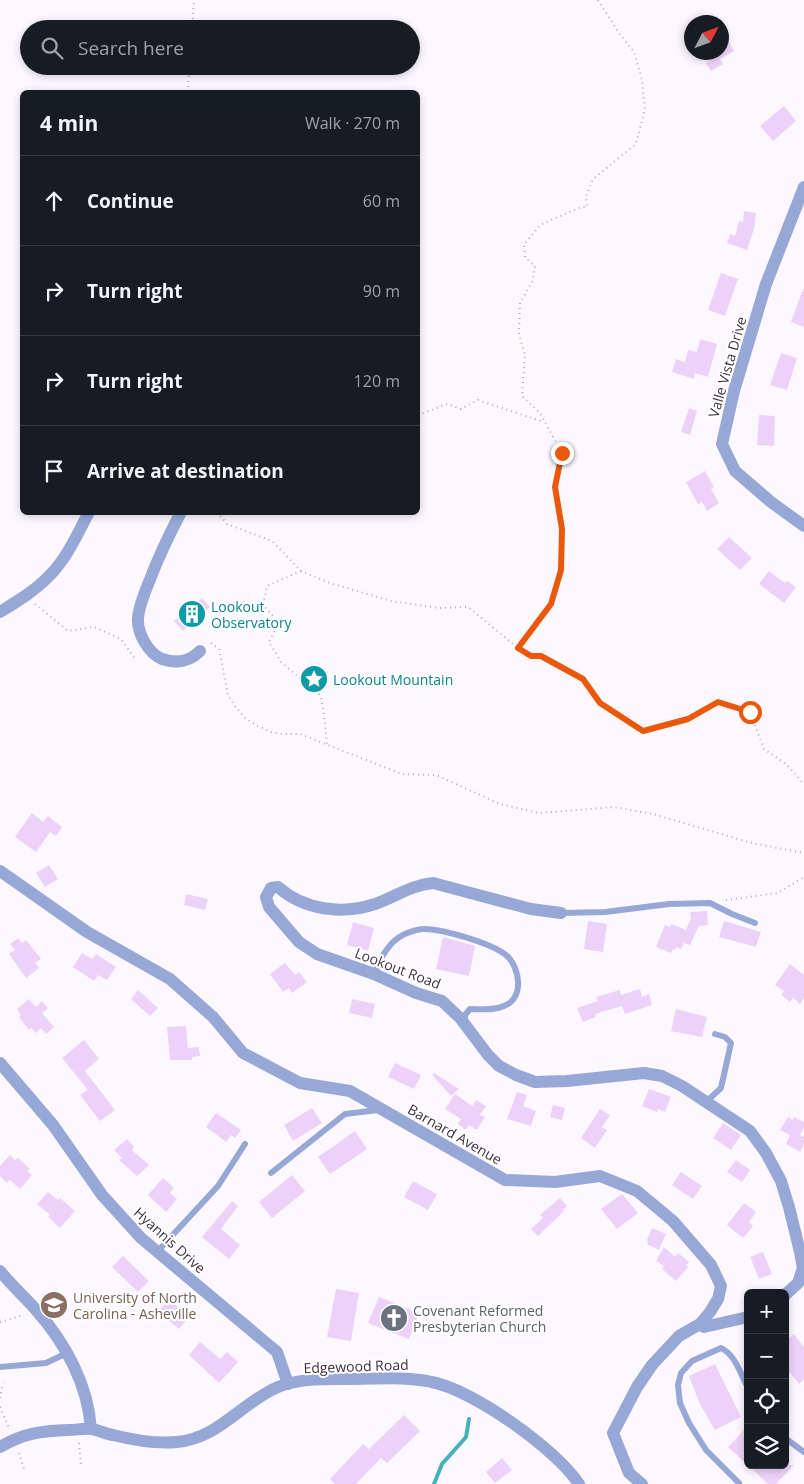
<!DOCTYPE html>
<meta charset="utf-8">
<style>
body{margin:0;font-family:"Open Sans",sans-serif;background:#20242c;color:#f1f3f6}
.controls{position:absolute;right:15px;bottom:15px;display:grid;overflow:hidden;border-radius:8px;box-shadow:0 2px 8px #0003}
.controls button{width:45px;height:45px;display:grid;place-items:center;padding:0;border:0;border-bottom:1px solid #363941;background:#171b24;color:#f1f3f6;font:25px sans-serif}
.compass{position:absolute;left:684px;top:15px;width:45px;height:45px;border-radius:50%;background:#171b24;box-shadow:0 2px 8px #0003;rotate:49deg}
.stop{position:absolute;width:15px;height:15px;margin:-11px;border:4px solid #ea580c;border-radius:50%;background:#fff}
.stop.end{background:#ea580c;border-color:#fff;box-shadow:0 1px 5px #0008}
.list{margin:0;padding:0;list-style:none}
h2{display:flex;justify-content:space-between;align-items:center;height:65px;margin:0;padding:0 20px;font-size:21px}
h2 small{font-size:16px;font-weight:400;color:#9ea1a6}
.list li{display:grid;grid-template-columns:32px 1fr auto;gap:15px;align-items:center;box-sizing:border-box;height:90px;padding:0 20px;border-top:1px solid #363941}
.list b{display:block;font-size:19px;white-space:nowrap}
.list em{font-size:16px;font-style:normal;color:#9ea1a6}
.icon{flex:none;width:28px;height:28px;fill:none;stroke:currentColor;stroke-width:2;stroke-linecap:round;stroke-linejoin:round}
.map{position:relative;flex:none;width:804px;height:1484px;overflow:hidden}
.search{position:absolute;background:#171b24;box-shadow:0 2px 8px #0003;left:20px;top:20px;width:400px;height:55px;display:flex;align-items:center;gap:12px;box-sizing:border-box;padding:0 18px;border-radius:28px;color:#9ea1a6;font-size:19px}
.panel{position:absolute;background:#171b24;box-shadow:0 2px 8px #0003;left:20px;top:90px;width:400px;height:425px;border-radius:8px}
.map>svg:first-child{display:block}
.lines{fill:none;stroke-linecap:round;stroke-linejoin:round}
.stream{stroke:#45b1bc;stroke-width:4}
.building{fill:#ecd2f9}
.path{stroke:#b3acb5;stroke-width:2;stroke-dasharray:1 4;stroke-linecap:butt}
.service{stroke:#97a8d7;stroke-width:6}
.minor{stroke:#97a8d7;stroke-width:12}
.route{stroke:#ea580c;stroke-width:6}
.labels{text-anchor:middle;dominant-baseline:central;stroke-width:4;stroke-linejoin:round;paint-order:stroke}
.street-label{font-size:14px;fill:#3b333f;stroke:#fff}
.culture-label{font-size:14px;fill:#0d838f;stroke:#fff;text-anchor:start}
.education-label{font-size:14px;fill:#785e54;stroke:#fff;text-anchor:start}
.worship-label{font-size:14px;fill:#5b616d;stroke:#fff;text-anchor:start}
</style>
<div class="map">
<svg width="804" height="1484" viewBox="0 0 804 1484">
<rect width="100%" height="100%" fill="#fdf8ff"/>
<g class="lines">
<polyline class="stream" points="434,1484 442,1464 466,1437 469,1419"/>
</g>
<g class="building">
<polygon points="722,29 734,51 720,59 723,64 711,71 706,63 709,61 704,52 722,52"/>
<polygon points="784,106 796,121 773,141 760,126"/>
<polygon points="744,211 756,213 754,229 747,250 727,243 730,234 735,236 739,221 743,222"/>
<polygon points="721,273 738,279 725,316 708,310"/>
<polygon points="803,289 804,289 804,327 791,322"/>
<polygon points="700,339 717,344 708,377 695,373 694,379 672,372 676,359 685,362 688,350 697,352"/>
<polygon points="781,353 797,358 787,390 770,385"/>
<polygon points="689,408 697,411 690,435 681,432"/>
<polygon points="759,415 775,416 774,446 757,445"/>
<polygon points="705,471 714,487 711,489 719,503 707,511 702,502 698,504 686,482"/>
<polygon points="729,537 752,558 740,570 717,549"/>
<polygon points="769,571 785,583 787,581 796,587 784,603 759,584"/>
<polygon points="202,598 210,607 183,631 174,621"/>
<polygon points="32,813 43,822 48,816 62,827 56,836 50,832 36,852 15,837"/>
<polygon points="49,865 58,879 45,887 36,873"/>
<polygon points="186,894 208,899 205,910 184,905"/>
<polygon points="707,911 708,925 699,926 690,945 684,943 681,949 676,947 675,950 673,949 671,953 656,947 665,925 670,927 671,924 686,930 691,918 690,912"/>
<polygon points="588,921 607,924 603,952 584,949"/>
<polygon points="724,921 761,932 756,947 719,937"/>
<polygon points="353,922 374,928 368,951 347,945"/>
<polygon points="443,937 475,946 469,976 436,969"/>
<polygon points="18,938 22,943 26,940 41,959 35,963 39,968 26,978 9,954 15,950 10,944"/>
<polygon points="82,953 92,959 96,954 116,967 107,980 98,975 94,981 73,967"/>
<polygon points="285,963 295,975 299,972 307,982 292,993 289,988 283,992 270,974"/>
<polygon points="790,964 804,975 804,998 800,1004 793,998 790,1002 781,995 784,991 775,985"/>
<polygon points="640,989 642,997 649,994 652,1005 625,1014 622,1006 595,1014 596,1017 583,1022 577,1008 598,1001 596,997 620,990 621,995"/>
<polygon points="138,990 158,1008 150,1016 131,999"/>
<polygon points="29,999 36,1007 42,1001 48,1008 42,1013 54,1027 46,1034 41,1028 36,1033 31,1028 29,1030 19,1017 21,1015 17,1009"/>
<polygon points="352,999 375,1004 372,1018 349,1013"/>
<polygon points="676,1009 707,1017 702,1037 671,1031"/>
<polygon points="186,1026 188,1048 199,1047 200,1056 192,1057 192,1060 170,1060 167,1027"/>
<polygon points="84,1040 99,1059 85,1071 115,1110 100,1121 80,1095 88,1090 62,1058"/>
<polygon points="395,1063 421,1075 414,1089 388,1077"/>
<polygon points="434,1073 459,1089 451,1096 432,1075"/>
<polygon points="649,1089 671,1097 665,1112 658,1109 657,1112 642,1106"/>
<polygon points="517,1092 527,1095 523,1106 536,1111 531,1126 507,1119"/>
<polygon points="455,1094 472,1106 476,1100 486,1106 480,1115 485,1117 477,1130 469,1125 466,1130 458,1124 461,1119 445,1109"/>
<polygon points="553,1105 565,1108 562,1120 550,1117"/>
<polygon points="312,1108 322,1123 293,1141 284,1125"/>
<polygon points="600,1109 610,1115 602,1127 607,1130 595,1148 581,1138"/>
<polygon points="216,1113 241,1130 235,1138 231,1135 226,1142 206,1127"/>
<polygon points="788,1117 793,1120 794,1117 804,1122 804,1127 800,1135 804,1137 804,1144 800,1152 786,1144 790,1135 780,1130"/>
<polygon points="723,1123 741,1135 731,1150 713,1138"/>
<polygon points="355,1131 367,1149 330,1174 318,1157"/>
<polygon points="127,1139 134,1147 132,1150 149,1165 137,1176 119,1160 122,1158 114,1150"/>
<polygon points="10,1155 15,1160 18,1158 30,1169 27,1171 32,1175 20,1189 10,1180 7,1183 0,1176 0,1166"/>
<polygon points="736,1160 750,1170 742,1182 727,1172"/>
<polygon points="681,1172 702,1186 693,1199 672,1185"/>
<polygon points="292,1175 305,1191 272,1218 259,1202"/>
<polygon points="163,1178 174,1188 170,1193 177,1199 166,1212 148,1195"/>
<polygon points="413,1181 437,1194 428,1210 404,1197"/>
<polygon points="48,1192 58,1200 60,1198 75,1211 60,1228 48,1217 50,1215 37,1204"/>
<polygon points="622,1194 638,1213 617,1229 601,1209"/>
<polygon points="560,1198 567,1206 563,1210 564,1211 538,1236 531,1229 543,1218 540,1215"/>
<polygon points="232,1201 238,1206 221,1229 240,1245 229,1259 202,1237"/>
<polygon points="744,1203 756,1212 749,1222 753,1226 743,1238 727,1225"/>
<polygon points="652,1228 666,1234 659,1250 647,1244 648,1241 647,1240"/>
<polygon points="664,1247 675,1257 678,1253 689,1262 686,1265 688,1267 676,1281 662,1269 664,1266 656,1261"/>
<polygon points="763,1252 772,1274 759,1279 750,1257"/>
<polygon points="123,1256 149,1281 138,1292 112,1267"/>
<polygon points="336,1289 359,1293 351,1341 327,1337"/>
<polygon points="379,1297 419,1313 409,1339 368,1323"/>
<polygon points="169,1299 189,1317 179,1329 158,1312"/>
<polygon points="794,1334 804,1347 804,1379 799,1384 786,1368 789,1366 785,1360 785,1341"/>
<polygon points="200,1342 220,1359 227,1352 238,1362 219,1383 189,1355"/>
<polygon points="715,1364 741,1417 715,1430 699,1402 689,1376"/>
<polygon points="404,1415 420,1431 387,1463 381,1458 356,1484 335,1484 330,1479 363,1444 369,1449"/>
<polygon points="748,1426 748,1465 728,1447"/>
<polygon points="502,1458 512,1470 495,1483 486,1472"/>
<polygon points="748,1465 794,1465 776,1484 768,1484"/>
</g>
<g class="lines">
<g class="path">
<polyline points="598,0 619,33 634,52 642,80 645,109 636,144 593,179 586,196 587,207 581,207 540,225 524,245 525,257 535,266 532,282 520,303 519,334 525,355 522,396 540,413 562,453 555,487 562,529 561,570 551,604 518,648 531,655 541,656 583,679 600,703 643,731 688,719 718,702 750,712 764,749 786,764 804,784"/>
<polyline points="192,29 194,0"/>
<polyline points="188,92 189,66"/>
<polyline points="418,415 447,404 461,409 478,400 544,422"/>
<polyline points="217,512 227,524 272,541 301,571 330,583 391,601 439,608 468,607 518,648"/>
<polyline points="301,571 267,586 263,605 279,623 269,642 281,662 321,696 324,715 327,745"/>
<polyline points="35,604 68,631 94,627 121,639 135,659"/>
<polyline points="211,643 219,649 228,695 234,705 245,718 256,725 271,732 282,734 300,734 402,774 436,775 500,804 539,813 613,807 653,814 752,843 804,853"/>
<polyline points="726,900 778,893 804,877"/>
<polyline points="0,1322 24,1315"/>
<polyline points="0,1398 3,1383"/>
<polyline points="0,1407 9,1428"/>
<polyline points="79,1443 81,1465"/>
<polyline points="19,1453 25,1472"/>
</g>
<g class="service">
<polyline points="561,913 605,912 669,904 710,903 732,914 755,923"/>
<path d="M374,974C380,960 388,942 403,935C408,932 416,930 422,929C440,928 491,943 506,955C520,967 525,998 504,1006C493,1011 481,1009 470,1009L465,1015V1021"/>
<polyline points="707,1101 721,1088 731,1043 725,1037 715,1034"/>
<polyline points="271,1173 345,1114 378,1110"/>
<polyline points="157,1252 218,1186 245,1144"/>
<polyline points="0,1367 46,1363 67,1353"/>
<polyline points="785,1438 804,1452"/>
<path d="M739,1483L706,1450L689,1423L680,1403L678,1385L681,1373L692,1361L721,1348C735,1354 741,1375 748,1388"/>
</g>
<g class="minor">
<polyline points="804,187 766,284 734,391 722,444 735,471 771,502 804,526"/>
<path d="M181,512C169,535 158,558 149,582C144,594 139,606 138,618C137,633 148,653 162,659C177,664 189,662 200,651"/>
<path d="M0,612C18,601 36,590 50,575C67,558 78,533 89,512"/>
<polyline points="0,871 87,932 170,979 213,1017 243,1053 300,1083 350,1091 505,1180 555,1182 600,1176 637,1191 673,1221 711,1265 721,1286 718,1299 710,1312 700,1324 679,1336 652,1365 637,1387 613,1433 629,1473 642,1484"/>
<path d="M561,913L531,909L433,883C411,885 395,897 375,904C342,915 304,910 278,887L271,888L266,897L269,907L299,942L317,954L374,974L416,993L442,1001L460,1018L488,1055L499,1066L516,1075L535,1082L567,1081L644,1073L662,1076L682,1086L750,1131L766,1153L781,1181L789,1207L800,1252L803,1268L798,1283L785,1295"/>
<polyline points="0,1063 53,1125 102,1195 141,1238 277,1352 288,1384"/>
<path d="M0,1271C12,1286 25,1297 37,1311C66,1344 88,1385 91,1429"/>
<polyline points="700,1324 704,1327 748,1317"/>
<path d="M0,1447C24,1433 41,1431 69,1430C76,1430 84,1428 91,1429C99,1430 106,1434 113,1435C133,1440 156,1444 177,1442C218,1439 242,1402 278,1387C300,1378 326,1379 349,1379C377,1379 405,1376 432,1382C473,1390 556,1449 579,1484"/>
</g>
</g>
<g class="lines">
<polyline class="route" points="562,453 555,487 562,529 561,570 551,604 518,648 531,656 541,656 583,679 600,703 643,731 688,719 718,702 750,712"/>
</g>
<defs>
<symbol id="building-disc" viewBox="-11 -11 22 22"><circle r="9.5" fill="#0f9aa8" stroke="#fff"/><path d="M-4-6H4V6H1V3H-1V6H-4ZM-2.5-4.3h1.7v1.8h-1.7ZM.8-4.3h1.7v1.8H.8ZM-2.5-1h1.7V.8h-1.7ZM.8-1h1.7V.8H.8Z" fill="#fff"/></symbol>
<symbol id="sight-disc" viewBox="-11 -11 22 22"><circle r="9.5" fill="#0f9aa8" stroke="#fff"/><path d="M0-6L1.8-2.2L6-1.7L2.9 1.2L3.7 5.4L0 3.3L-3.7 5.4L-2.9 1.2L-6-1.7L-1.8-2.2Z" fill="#fff"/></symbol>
<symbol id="university-disc" viewBox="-11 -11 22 22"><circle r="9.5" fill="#8d6e63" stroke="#fff"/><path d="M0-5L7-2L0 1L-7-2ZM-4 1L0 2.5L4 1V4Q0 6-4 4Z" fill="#fff"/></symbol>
<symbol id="church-disc" viewBox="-11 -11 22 22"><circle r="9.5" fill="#6b7280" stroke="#fff"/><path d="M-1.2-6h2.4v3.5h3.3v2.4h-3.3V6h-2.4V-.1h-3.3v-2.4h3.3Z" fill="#fff"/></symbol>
</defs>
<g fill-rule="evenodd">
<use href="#building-disc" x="176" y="598" width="32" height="32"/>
<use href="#sight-disc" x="298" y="663" width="32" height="32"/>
<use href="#university-disc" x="38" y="1289" width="32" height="32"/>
<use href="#church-disc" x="378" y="1302" width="32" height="32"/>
</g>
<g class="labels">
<g class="street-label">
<text transform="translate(727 367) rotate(-74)">Valle Vista Drive</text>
<text transform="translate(398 968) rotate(21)">Lookout Road</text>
<text transform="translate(455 1134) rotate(30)">Barnard Avenue</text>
<text transform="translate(170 1240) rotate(42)">Hyannis Drive</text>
<text transform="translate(356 1366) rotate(-2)">Edgewood Road</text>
</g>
<g class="culture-label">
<text x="211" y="606">Lookout<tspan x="211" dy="16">Observatory</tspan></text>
<text x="333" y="679">Lookout Mountain</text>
</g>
<g class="education-label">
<text x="73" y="1297">University of North<tspan x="73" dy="16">Carolina - Asheville</tspan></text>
</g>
<g class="worship-label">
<text x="413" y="1310">Covenant Reformed<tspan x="413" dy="16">Presbyterian Church</tspan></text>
</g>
</g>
</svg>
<div class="controls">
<button>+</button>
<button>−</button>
<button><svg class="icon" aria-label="locate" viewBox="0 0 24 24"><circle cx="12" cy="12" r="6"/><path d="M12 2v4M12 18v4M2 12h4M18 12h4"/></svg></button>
<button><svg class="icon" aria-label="layers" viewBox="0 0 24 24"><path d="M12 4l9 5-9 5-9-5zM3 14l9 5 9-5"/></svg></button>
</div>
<svg class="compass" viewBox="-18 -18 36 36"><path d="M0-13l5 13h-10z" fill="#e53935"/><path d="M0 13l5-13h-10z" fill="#9ea1a6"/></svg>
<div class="stop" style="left:750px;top:712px"></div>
<div class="stop end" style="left:562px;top:453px"></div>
<div class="search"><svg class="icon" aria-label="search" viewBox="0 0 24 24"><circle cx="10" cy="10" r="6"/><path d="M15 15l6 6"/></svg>Search here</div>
<section class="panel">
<h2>4 min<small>Walk · 270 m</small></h2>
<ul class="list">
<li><svg class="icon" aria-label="ahead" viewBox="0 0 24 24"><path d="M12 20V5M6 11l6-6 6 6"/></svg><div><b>Continue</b></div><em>60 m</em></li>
<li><svg class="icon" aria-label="right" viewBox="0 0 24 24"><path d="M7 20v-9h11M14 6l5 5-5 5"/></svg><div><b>Turn right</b></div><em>90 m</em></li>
<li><svg class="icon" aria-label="right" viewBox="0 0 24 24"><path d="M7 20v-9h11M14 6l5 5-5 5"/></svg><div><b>Turn right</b></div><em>120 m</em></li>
<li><svg class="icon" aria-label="arrive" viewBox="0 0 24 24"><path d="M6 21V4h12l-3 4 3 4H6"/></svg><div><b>Arrive at destination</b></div></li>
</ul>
</section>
</div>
